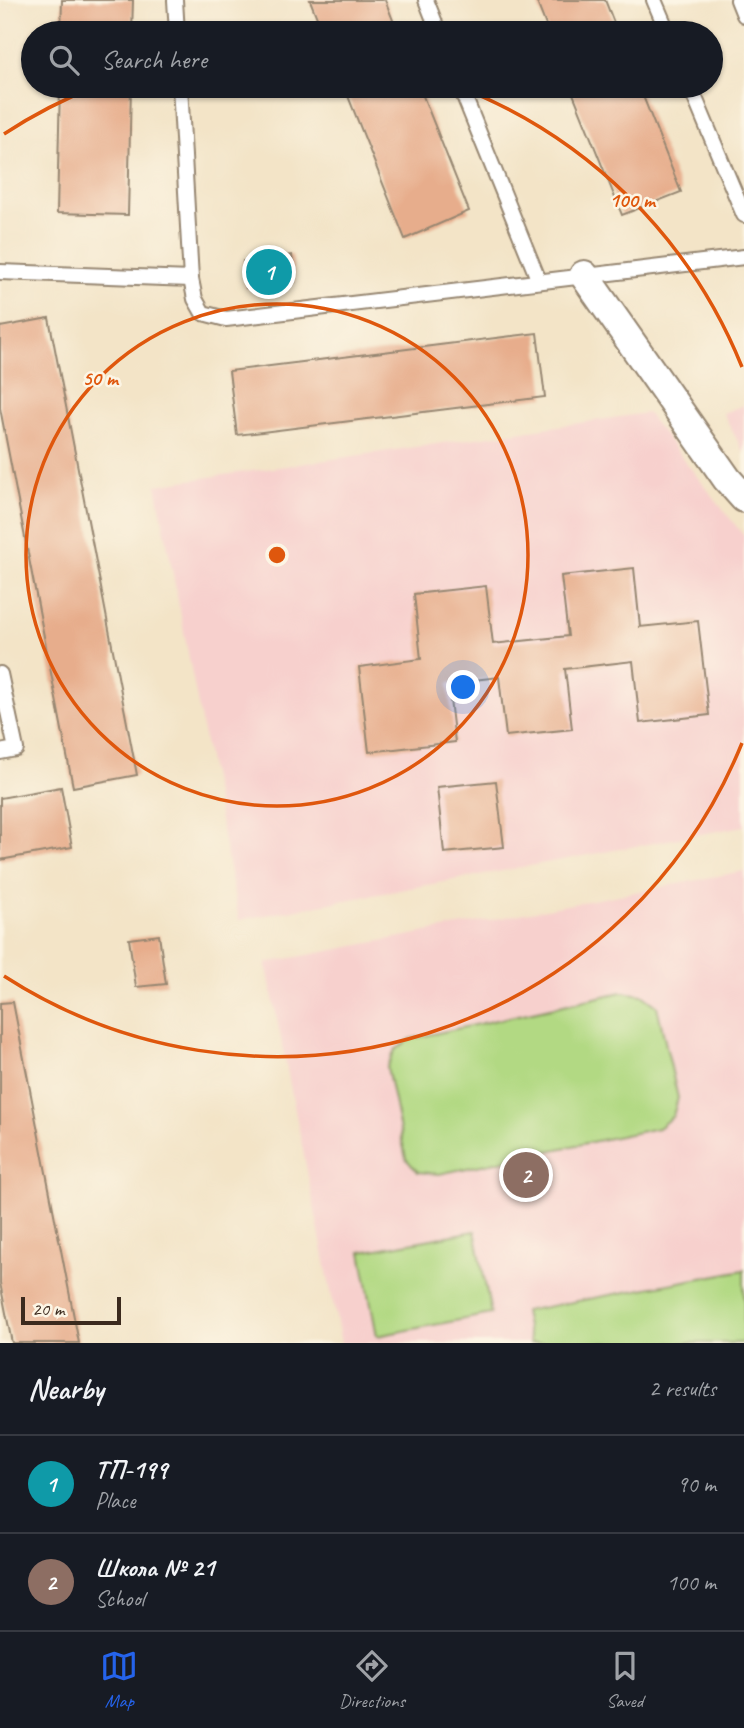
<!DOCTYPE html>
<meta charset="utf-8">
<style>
body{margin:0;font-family:Caveat,sans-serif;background:#20242c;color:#f1f3f6}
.scale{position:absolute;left:21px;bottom:18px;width:100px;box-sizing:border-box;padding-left:7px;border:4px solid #3b2a1e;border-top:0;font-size:19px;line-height:24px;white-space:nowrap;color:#3b2a1e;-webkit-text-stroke:5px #fcf5e5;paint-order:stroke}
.you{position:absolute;left:464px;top:688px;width:24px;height:24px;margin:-18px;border:5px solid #fff;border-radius:50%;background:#1a73e8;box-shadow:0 0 0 10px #1a73e833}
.badge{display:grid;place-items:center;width:46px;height:46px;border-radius:50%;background:#2563eb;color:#fff;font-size:23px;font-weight:700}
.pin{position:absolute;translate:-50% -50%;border:4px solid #fff;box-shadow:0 2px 7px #0006}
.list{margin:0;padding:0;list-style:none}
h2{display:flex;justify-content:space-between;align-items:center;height:91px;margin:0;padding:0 28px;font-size:30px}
h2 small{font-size:23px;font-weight:400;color:#9ea1a6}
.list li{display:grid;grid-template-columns:46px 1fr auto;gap:21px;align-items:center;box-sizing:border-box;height:98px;padding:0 28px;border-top:2px solid #363941}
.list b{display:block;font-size:26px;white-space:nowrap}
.list p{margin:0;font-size:23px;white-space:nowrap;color:#9ea1a6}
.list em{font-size:23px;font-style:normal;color:#9ea1a6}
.icon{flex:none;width:38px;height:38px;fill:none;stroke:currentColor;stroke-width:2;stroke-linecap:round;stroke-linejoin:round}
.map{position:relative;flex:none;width:744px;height:1343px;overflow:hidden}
.search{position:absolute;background:#171b24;box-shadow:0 2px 5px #0004;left:21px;right:21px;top:21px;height:77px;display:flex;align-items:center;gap:18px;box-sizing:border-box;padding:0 24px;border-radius:38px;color:#9ea1a6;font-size:26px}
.sheet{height:287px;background:#171b24}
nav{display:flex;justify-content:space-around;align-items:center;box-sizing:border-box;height:98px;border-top:2px solid #363941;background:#171b24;font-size:19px;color:#9ea1a6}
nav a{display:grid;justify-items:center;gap:4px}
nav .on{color:#2563eb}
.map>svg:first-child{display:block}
.built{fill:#f7d0cd}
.green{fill:#b2d983;stroke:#768250;stroke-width:2}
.building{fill:#e7ad8c}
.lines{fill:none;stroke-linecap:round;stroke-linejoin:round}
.service-casing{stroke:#978772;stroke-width:18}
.minor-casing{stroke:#978772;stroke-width:32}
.service{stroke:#fff;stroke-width:14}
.minor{stroke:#fff;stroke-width:28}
.ring{fill:none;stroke:#df570d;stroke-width:3.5}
.centre{fill:#df570d;stroke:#fcf5e5;stroke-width:3.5}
.ring-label{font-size:21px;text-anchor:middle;font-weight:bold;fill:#df570d;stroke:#fcf5e5;stroke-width:5;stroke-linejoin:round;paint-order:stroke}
</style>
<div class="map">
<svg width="744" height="1343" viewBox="0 0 744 1343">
<rect width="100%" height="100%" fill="#fcf5e5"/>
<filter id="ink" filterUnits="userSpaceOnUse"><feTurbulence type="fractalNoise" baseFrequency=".0143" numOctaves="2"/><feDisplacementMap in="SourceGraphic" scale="14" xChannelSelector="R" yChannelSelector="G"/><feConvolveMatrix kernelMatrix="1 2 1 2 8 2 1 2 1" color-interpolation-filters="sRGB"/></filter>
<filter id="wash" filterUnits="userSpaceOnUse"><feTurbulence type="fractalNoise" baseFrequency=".00686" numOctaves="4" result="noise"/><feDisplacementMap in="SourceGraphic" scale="28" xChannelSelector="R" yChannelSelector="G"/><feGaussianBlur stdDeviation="1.57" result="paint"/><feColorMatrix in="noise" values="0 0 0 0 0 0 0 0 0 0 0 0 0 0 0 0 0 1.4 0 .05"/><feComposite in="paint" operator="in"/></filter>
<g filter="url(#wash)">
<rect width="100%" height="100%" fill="#f3e4c7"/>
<g class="built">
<polygon points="744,405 744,453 723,413"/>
<polygon points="647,413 744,536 744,826 239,920 156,485"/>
<polygon points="744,871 744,1343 341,1343 266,963"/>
</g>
<g class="green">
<polygon points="622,992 642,995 657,1006 678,1098 673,1116 658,1128 439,1174 418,1172 406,1159 387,1067 395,1050 411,1039"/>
<polygon points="475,1231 491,1314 377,1336 361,1252"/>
<polygon points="744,1270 744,1343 530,1343 524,1311"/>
</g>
<g id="blocks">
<g class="building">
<polygon points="62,0 133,0 132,33 61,33"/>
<polygon points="310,0 385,0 398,33 323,33"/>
<polygon points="536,0 605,0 618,33 549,33"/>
<polygon points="60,86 131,86 128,215 57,213"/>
<polygon points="344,86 419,86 469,211 405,239"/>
<polygon points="570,86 639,86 681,192 622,215"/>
<polygon points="292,255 295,282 246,288 243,261"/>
<polygon points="49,318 137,775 73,787 0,408 0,327"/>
<polygon points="537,333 545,397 237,435 229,371"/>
<polygon points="634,568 640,627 698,621 709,715 640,723 633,661 565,669 572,729 506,736 499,677 448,683 455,742 369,752 359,667 421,659 414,594 486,586 493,644 568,636 561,576"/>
<polygon points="496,781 504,847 444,853 437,787"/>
<polygon points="61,787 72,847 0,860 0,798"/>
<polygon points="159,935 166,984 136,987 129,939"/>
<polygon points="13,1002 79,1343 12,1343 0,1283 0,1003"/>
</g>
</g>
</g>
<g filter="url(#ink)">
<use href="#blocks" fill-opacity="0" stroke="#978772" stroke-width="2"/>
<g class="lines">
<defs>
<g id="service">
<polyline points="175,0 177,33"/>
<polyline points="426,0 439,33"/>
<polyline points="654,0 668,33"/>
<polyline points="738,0 744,15"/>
<polyline points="180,86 191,279 195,299 203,313 226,319 744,257"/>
<polyline points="460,86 539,281"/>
<polyline points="690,86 744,215"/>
<polyline points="0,272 191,279"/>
<polyline points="0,674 16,749 0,752"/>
</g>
<polyline id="minor" points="584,275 727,479 744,498"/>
</defs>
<use href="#service" class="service-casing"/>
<use href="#minor" class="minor-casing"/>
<use href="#service" class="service"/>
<use href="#minor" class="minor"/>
</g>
</g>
<g class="ring">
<circle cx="277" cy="555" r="251"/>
<path d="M742 743A502 502 0 0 1 4 976M4 134A502 502 0 0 1 97 86M457 86A502 502 0 0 1 742 367"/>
</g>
<circle cx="277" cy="555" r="10" class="centre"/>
<g class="ring-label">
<text x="632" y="207">100 m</text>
<text x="100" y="385">50 m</text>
</g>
</svg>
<div class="scale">20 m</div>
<div class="you"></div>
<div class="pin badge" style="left:269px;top:272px;background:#0f9aa8">1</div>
<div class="pin badge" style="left:526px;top:1175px;background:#8d6e63">2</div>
<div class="search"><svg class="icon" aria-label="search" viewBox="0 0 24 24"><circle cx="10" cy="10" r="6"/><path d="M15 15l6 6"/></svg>Search here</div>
</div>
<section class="sheet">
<h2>Nearby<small>2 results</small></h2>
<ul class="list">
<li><span class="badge" style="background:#0f9aa8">1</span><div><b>ТП-199</b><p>Place</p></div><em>90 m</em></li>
<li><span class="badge" style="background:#8d6e63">2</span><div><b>Школа № 21</b><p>School</p></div><em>100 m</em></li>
</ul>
</section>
<nav>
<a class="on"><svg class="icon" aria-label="map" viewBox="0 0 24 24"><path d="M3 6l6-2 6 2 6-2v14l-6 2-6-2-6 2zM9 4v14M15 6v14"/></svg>Map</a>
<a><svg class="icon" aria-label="directions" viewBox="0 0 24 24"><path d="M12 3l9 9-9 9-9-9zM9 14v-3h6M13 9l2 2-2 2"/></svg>Directions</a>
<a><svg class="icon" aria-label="saved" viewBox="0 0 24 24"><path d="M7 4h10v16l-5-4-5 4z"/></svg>Saved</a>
</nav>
